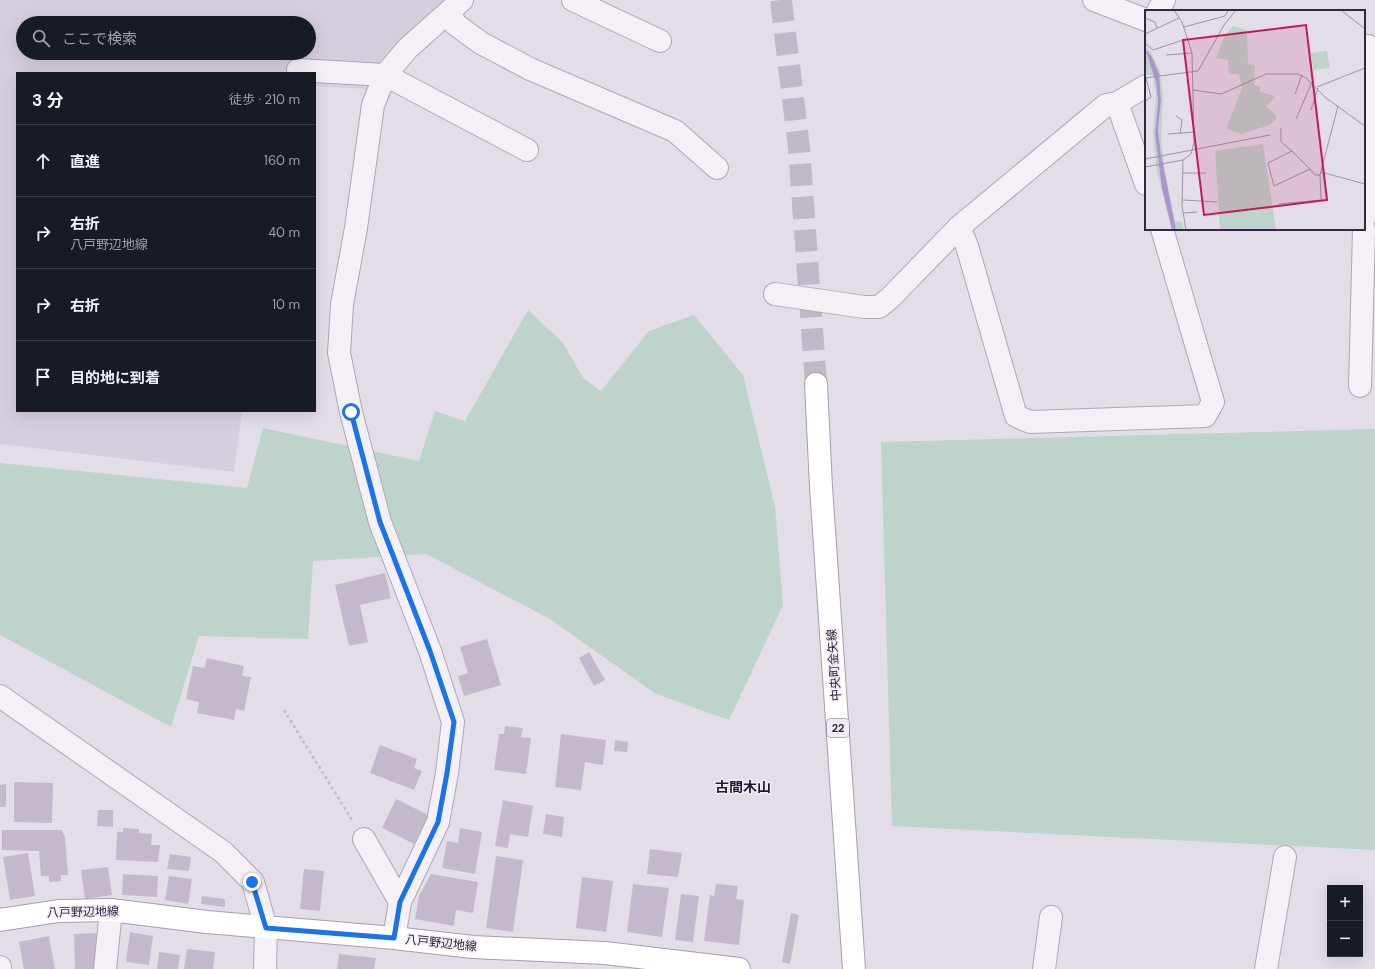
<!DOCTYPE html>
<html lang="ja">
<meta charset="utf-8">
<style>
body{margin:0;font-family:"DM Sans","Noto Sans JP",sans-serif;background:#20242c;color:#f1f3f6}
.controls{position:absolute;right:12px;bottom:12px;display:grid;overflow:hidden;border-radius:0px;box-shadow:0 4px 16px #0002}
.controls button{width:36px;height:36px;display:grid;place-items:center;padding:0;border:0;border-bottom:1px solid #363941;background:#171b24;color:#f1f3f6;font:20px sans-serif}
.stop{position:absolute;width:12px;height:12px;margin:-9px;border:3px solid #1a73e8;border-radius:50%;background:#fff}
.stop.end{background:#1a73e8;border-color:#fff;box-shadow:0 1px 4px #0008}
.list{margin:0;padding:0;list-style:none}
h2{display:flex;justify-content:space-between;align-items:center;height:52px;margin:0;padding:0 16px;font-size:17px}
h2 small{font-size:13px;font-weight:400;color:#9ea1a6}
.list li{display:grid;grid-template-columns:26px 1fr auto;gap:12px;align-items:center;box-sizing:border-box;height:72px;padding:0 16px;border-top:1px solid #363941}
.list b{display:block;font-size:15px;white-space:nowrap}
.list p{margin:0;font-size:13px;white-space:nowrap;color:#9ea1a6}
.list em{font-size:13px;font-style:normal;color:#9ea1a6}
.icon{flex:none;width:22px;height:22px;fill:none;stroke:currentColor;stroke-width:2;stroke-linecap:round;stroke-linejoin:round}
.map{position:relative;flex:none;width:1375px;height:969px;overflow:hidden}
.search{position:absolute;background:#171b24;box-shadow:0 4px 16px #0002;left:16px;top:16px;width:300px;height:44px;display:flex;align-items:center;gap:10px;box-sizing:border-box;padding:0 14px;border-radius:22px;color:#9ea1a6;font-size:15px}
.panel{position:absolute;background:#171b24;box-shadow:0 4px 16px #0002;left:16px;top:72px;width:300px;height:340px;border-radius:0px}
.map>svg:first-child{display:block}
.built{fill:#d7cedd;fill-rule:evenodd}
.green{fill:#bdd3cc}
.building{fill:#c4b9cb}
.lines{fill:none;stroke-linecap:round;stroke-linejoin:round}
.major-tunnel{stroke:#c0b8c6;stroke-width:22;stroke-dasharray:22 11;stroke-linecap:butt}
.minor-casing{stroke:#afa6b6;stroke-width:24}
.major-casing{stroke:#a99bb5;stroke-width:24}
.path{stroke:#c2bbc7;stroke-width:2.5;stroke-dasharray:3 3;stroke-linecap:butt}
.minor{stroke:#f4f0f6;stroke-width:22}
.major{stroke:#fff;stroke-width:22}
.route{stroke:#1a73e8;stroke-width:5}
.labels{text-anchor:middle;dominant-baseline:central;stroke-width:3;stroke-linejoin:round;paint-order:stroke}
.shield{fill:#f1ecf6;stroke:#6d6177;stroke-width:1}
.shield-label{font-size:11px;font-weight:bold;fill:#352540}
.street-label{font-size:12px;fill:#352540;stroke:#f1ecf6}
.quarter-label{font-size:14px;font-weight:bold;fill:#271730;stroke:#f1ecf6}
.inset-road{fill:none;stroke:#9d93a5;stroke-width:1}
.view{fill:#c2185b;fill-opacity:0.15;stroke:#c2185b;stroke-width:2}
.inset-edge{fill:none;stroke:#352540;stroke-width:2}
</style>
<div class="map">
<svg width="1375" height="969" viewBox="0 0 1375 969">
<rect width="100%" height="100%" fill="#e3dde8"/>
<path class="built" d="M0,0H451L393,48L377,66L368,89L315,86V73H17V411H242L234,472L0,444ZM23,23H309V53H23Z"/>
<g class="green">
<polygon points="528,310 563,343 583,378 601,391 649,331 694,315 743,375 775,507 783,605 729,720 656,694 550,619 426,554 313,561 308,639 199,636 171,727 2,636 0,634 0,463 247,488 263,428 419,461 435,411 465,421"/>
<polygon points="1375,429 1375,850 892,826 881,442"/>
</g>
<g class="building">
<polygon points="385,573 391,598 360,605 368,642 349,646 335,585"/>
<polygon points="487,639 501,685 464,696 458,676 468,673 460,647"/>
<polygon points="589,652 605,680 594,686 579,658"/>
<polygon points="207,658 244,666 242,676 251,677 244,711 236,709 234,720 197,713 199,702 186,699 193,666 205,668"/>
<polygon points="505,726 523,728 521,737 531,738 526,774 494,770 499,734 504,734"/>
<polygon points="561,734 606,740 603,765 585,762 581,790 555,787"/>
<polygon points="615,740 628,742 627,752 614,751"/>
<polygon points="380,745 417,759 414,768 422,771 414,790 370,773"/>
<polygon points="14,782 53,783 52,823 14,822"/>
<polygon points="6,784 6,807 0,807 0,785"/>
<polygon points="396,799 428,815 414,844 382,828"/>
<polygon points="503,800 533,806 528,837 510,834 508,848 495,846"/>
<polygon points="98,810 113,810 113,827 97,826"/>
<polygon points="546,814 564,817 562,837 543,834"/>
<polygon points="123,828 139,829 139,833 152,834 151,845 160,845 158,862 116,860 117,832 123,832"/>
<polygon points="460,828 482,832 475,874 442,868 447,841 458,843"/>
<polygon points="2,830 62,830 65,838 68,875 61,875 61,881 49,882 49,876 41,876 39,851 2,850"/>
<polygon points="650,849 682,853 678,877 647,874"/>
<polygon points="28,853 35,896 10,900 3,857"/>
<polygon points="170,854 191,857 189,871 167,869"/>
<polygon points="496,856 523,860 513,932 486,928"/>
<polygon points="108,867 112,895 85,899 81,870"/>
<polygon points="304,869 324,871 320,911 300,909"/>
<polygon points="123,874 158,876 157,897 122,895"/>
<polygon points="431,874 478,882 473,913 456,910 454,926 415,919 419,896"/>
<polygon points="169,876 192,879 188,904 165,900"/>
<polygon points="582,877 613,881 606,932 576,928"/>
<polygon points="633,884 669,888 662,937 627,932"/>
<polygon points="716,884 738,886 736,899 744,900 739,945 704,941 710,895 714,896"/>
<polygon points="681,894 699,896 693,942 675,940"/>
<polygon points="202,896 225,899 225,907 201,904"/>
<polygon points="791,913 799,915 790,964 782,962"/>
<polygon points="130,932 153,936 149,965 126,962"/>
<polygon points="96,933 98,969 75,969 74,934"/>
<polygon points="49,936 55,969 24,969 19,942"/>
<polygon points="187,949 215,952 213,969 184,969"/>
<polygon points="159,952 180,955 178,969 157,969"/>
<polygon points="339,954 376,958 374,969 337,969"/>
</g>
<g class="lines">
<polyline class="major-tunnel" points="781,0 799,148 816,384"/>
<defs>
<g id="minor">
<polyline points="573,0 660,41"/>
<polyline points="1094,0 1146,20"/>
<polyline points="450,11 455,24 481,43 530,69 675,131 717,168"/>
<polyline points="1158,11 1164,0"/>
<polyline points="1364,46 1368,46 1364,219"/>
<polyline points="298,70 385,75 527,150"/>
<polyline points="1146,86 1117,103 1106,105 959,227 967,246 1016,416 1030,422 1205,416 1213,402 1162,229"/>
<polyline points="1117,103 1146,184"/>
<polyline points="775,294 864,307 879,307 890,298 959,227"/>
<polyline points="1360,386 1364,229"/>
<polyline points="0,696 223,852 253,882 266,928 265,969"/>
<polyline points="364,839 400,902"/>
<polyline points="394,938 400,902 438,822 447,773 453,722 430,651 380,522 351,412 339,353 342,304 356,228 373,105 385,75 408,48 462,0"/>
<polyline points="0,967 0,969"/>
<polyline points="105,969 111,910"/>
<polyline points="1044,969 1051,917"/>
<polyline points="1266,969 1285,857"/>
</g>
<g id="major">
<polyline points="816,384 821,487 854,969"/>
<polyline points="0,920 59,911 111,910 207,922 394,938 473,947 605,953 739,969"/>
</g>
</defs>
<use href="#minor" class="minor-casing"/>
<use href="#major" class="major-casing"/>
<polyline class="path" points="284,710 352,820"/>
<use href="#minor" class="minor"/>
<use href="#major" class="major"/>
</g>
<g class="lines">
<polyline class="route" points="252,882 266,928 394,938 400,902 438,822 447,773 454,722 430,651 380,522 351,412"/>
</g>
<g class="labels">
<rect class="shield" x="827" y="719" width="22" height="18" rx="3"/>
<g class="shield-label">
<text x="838" y="728">22</text>
</g>
<g class="street-label">
<text transform="translate(834 665) rotate(-94)">中央町金矢線</text>
<text transform="translate(83 912) rotate(-1)">八戸野辺地線</text>
<text transform="translate(441 943) rotate(6)">八戸野辺地線</text>
</g>
<g class="quarter-label">
<text x="743" y="787">古間木山</text>
</g>
</g>
<g transform="translate(1145 10)">
<rect width="220" height="220" fill="#e3dde8"/>
<path d="M88,16L102,20L103,54L110,55L109,75L115,77V81L130,87L121,97L129,103L132,108L125,115L96,124L81,119L97,78L94,64H84L83,50L71,48L80,25ZM0,37L6,42L15,61L18,87L16,128L20,162L30,212L37,211L38,220H31L20,173L13,120L16,90L14,64ZM182,41L185,58L168,60L166,43ZM0,44L8,58L11,72L13,91L10,124L17,179L27,220L11,157L8,122L11,86L8,65H0ZM118,134L131,220H75L70,141Z" fill="#bdd3cc"/>
<path d="M0,39L7,47L14,64L16,90L13,120L16,144L31,220H27L17,179L10,124L13,91L11,72Z" fill="#ae94cc"/>
<path class="inset-road" d="M29,0L37,12L47,43L49,133L46,144L38,150L37,196L41,220M196,0L220,19M0,8L10,12L12,18M39,17L80,6L83,1M0,24L34,8M0,33L8,40L44,28M21,45L47,43M0,68L53,61L79,15L91,0M172,77L220,58M48,80L76,84L121,64H153L161,68L181,88L220,116M150,84L157,65M0,91L6,87L1,68M166,100L173,78M31,106L37,110L35,124M151,109L167,72M136,118V132L147,141M23,124L49,122M0,149L125,125M0,157L38,150M165,159L147,141L123,153L129,176L165,159L170,165H175M176,162L220,174M38,163H61M38,190L72,192M133,194L176,190L175,165L193,96M38,203L52,202"/>
<path class="view" d="M161,15L182,190L59,205L38,30Z"/>
<rect width="220" height="220" class="inset-edge"/>
</g>
</svg>
<div class="controls">
<button>+</button>
<button>−</button>
</div>
<div class="stop" style="left:351px;top:412px"></div>
<div class="stop end" style="left:252px;top:882px"></div>
<div class="search"><svg class="icon" aria-label="search" viewBox="0 0 24 24"><circle cx="10" cy="10" r="6"/><path d="M15 15l6 6"/></svg>ここで検索</div>
<section class="panel">
<h2>3 分<small>徒歩 · 210 m</small></h2>
<ul class="list">
<li><svg class="icon" aria-label="ahead" viewBox="0 0 24 24"><path d="M12 20V5M6 11l6-6 6 6"/></svg><div><b>直進</b></div><em>160 m</em></li>
<li><svg class="icon" aria-label="right" viewBox="0 0 24 24"><path d="M7 20v-9h11M14 6l5 5-5 5"/></svg><div><b>右折</b><p>八戸野辺地線</p></div><em>40 m</em></li>
<li><svg class="icon" aria-label="right" viewBox="0 0 24 24"><path d="M7 20v-9h11M14 6l5 5-5 5"/></svg><div><b>右折</b></div><em>10 m</em></li>
<li><svg class="icon" aria-label="arrive" viewBox="0 0 24 24"><path d="M6 21V4h12l-3 4 3 4H6"/></svg><div><b>目的地に到着</b></div></li>
</ul>
</section>
</div>
